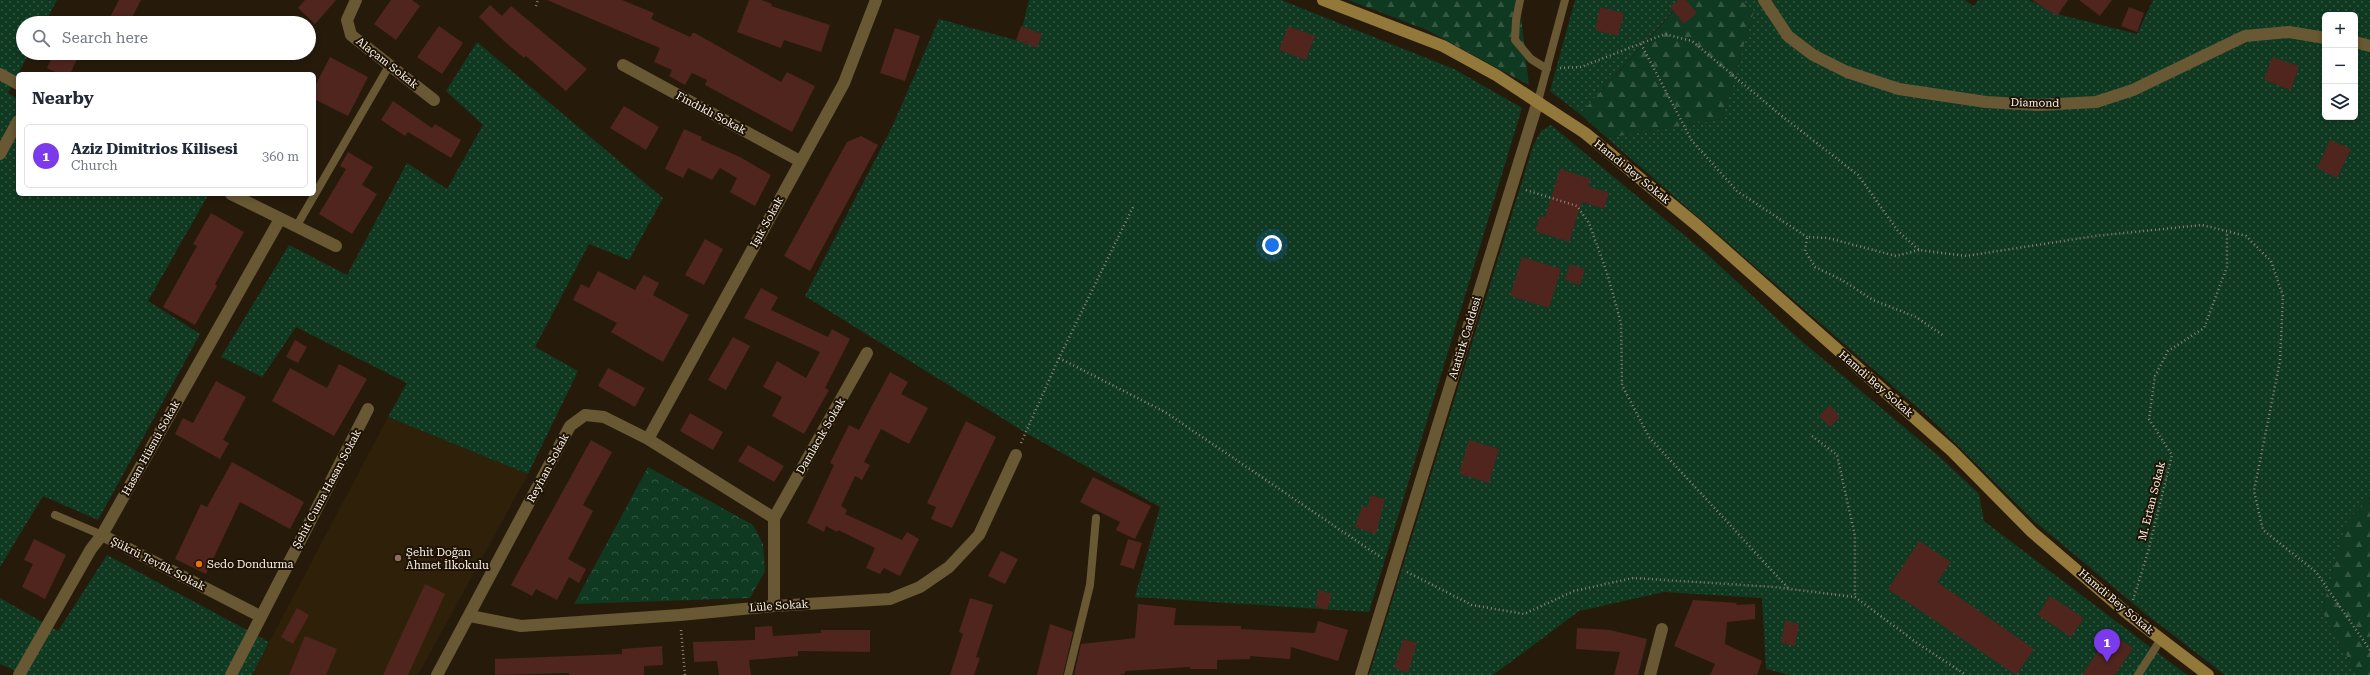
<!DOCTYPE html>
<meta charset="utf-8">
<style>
body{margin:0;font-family:"Roboto Serif",serif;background:#f6f6f7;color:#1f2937}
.controls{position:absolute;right:12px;top:12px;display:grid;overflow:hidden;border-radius:6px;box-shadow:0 2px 6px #0003}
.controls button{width:36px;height:36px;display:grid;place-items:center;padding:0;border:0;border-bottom:1px solid #e0e1e3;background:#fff;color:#1f2937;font:20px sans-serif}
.you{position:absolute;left:1272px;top:245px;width:14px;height:14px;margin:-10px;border:3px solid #fff;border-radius:50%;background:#1a73e8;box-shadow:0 0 0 6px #1a73e833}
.badge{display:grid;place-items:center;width:26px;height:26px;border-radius:50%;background:#7c3aed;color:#fff;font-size:13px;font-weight:700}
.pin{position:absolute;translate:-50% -33px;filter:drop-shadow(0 1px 2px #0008)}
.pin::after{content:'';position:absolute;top:21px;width:14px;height:12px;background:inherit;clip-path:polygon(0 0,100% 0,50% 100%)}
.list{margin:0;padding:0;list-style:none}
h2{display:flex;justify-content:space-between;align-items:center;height:52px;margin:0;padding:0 16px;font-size:17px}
h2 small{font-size:13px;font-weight:400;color:#747a83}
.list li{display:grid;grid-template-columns:26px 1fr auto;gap:12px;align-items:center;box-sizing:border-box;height:64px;margin:0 8px 8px;padding:0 8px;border:1px solid #e0e1e3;border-radius:6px}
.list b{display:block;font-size:15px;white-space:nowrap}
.list p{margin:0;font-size:13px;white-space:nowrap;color:#747a83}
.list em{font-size:13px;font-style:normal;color:#747a83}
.icon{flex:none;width:22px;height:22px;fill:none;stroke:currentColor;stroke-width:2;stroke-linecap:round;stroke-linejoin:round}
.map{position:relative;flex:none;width:2370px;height:675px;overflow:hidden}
.search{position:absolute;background:#fff;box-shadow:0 2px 6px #0003;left:16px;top:16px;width:300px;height:44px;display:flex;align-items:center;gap:10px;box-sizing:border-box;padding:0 14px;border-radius:22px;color:#747a83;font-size:15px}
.panel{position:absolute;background:#fff;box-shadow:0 2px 6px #0003;left:16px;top:72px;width:300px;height:124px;border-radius:6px}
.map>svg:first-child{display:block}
.built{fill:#2f2009}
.grass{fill:url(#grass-dots);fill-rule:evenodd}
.forest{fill:url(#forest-firs)}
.park{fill:url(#park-crowns)}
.building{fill:#4f251e}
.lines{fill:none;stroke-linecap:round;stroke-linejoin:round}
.path{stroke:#8d8477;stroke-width:2.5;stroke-dasharray:1 3;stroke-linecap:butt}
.lane{stroke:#685833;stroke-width:8}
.street{stroke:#685833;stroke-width:12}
.secondary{stroke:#93783c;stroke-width:12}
.education-dot{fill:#8d6e63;stroke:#1d1204;stroke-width:1.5}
.food-dot{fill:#e8710a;stroke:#1d1204;stroke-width:1.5}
.labels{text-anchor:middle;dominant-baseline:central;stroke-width:4;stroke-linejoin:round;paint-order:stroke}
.street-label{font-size:11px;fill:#fbf3e9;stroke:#1d1204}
.poi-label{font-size:11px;fill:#fbf3e9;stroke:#1d1204;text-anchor:start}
</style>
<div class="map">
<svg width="2370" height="675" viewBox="0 0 2370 675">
<defs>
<pattern id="grass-dots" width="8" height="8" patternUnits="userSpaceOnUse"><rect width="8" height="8" fill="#103922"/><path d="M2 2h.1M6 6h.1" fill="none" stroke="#345642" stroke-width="1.8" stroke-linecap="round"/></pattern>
<pattern id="forest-firs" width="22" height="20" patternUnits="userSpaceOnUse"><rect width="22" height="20" fill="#103922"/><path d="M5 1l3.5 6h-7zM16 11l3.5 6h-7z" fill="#345642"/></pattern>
<pattern id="park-crowns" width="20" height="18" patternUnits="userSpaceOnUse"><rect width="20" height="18" fill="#103922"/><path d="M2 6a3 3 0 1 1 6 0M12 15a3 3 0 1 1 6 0" fill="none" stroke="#345642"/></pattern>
</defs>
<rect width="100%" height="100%" fill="#261b0b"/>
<polygon class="built" points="388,417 528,474 418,675 252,675"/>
<g class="grass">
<polygon points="0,0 57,0 45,23 23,23 23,53 29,53 8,93 18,99 18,194 200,194 207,197 148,301 200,334 98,520 43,496 0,567"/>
<polygon points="1029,0 1281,0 1454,69 1522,108 1369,612 1135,597 1160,507 1026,433 805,296 893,125 939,19 1019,41"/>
<polygon points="1575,0 1683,0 1580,114 1550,91"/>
<path d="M1740,0H1965L1974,6L1978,0H2029L2061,15L2137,34L2153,0H2370V496L2346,523L2322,611L2357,675H2225L2142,611L2034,521L1933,421L1607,138L1722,119L1754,11ZM2325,15H2355V117H2325Z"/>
<polygon points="477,42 663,198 629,260 589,244 535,347 578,371 528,474 388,417 407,383 296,327 262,377 221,357 289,245 347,275 407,163 447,189 483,125 446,91"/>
<polygon points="1551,125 1708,255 1798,338 1942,459 1979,494 1984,521 2187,675 1790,675 1766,669 1762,598 1664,592 1579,611 1493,675 1369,675 1533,146 1541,131"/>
<polygon points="107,555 269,642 252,675 25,675 0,664 0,598 58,631"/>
</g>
<g class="forest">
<polygon points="1348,0 1519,0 1529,85 1427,30"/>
<polygon points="1684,0 1740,0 1754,11 1722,119 1607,138 1580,114"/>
<polygon points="2370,496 2370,675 2357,675 2322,611 2346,523"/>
</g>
<polygon class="park" points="648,467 753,525 763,544 765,571 750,598 574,604"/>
<g class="building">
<polygon points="119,0 141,0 129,23 107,23"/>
<polygon points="305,0 336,0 315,24 298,8"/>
<polygon points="391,0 412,0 420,6 396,40 374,24"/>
<polygon points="547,0 622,0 654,13 651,19 690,37 693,33 695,33 781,82 787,72 815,86 792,132 705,85 707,80 692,73 685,85 669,76 672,70 654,62 660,48"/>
<polygon points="749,0 761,0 772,4 771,6 830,25 821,52 784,40 781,48 737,32"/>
<polygon points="1678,0 1686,0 1697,13 1684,24 1670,7"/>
<polygon points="2032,0 2068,0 2057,16"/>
<polygon points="2079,0 2112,0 2100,16"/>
<polygon points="490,5 502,16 511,6 587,69 566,91 526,56 524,58 504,41 479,17"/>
<polygon points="1600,7 1624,13 1618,36 1595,30"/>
<polygon points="2129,7 2144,13 2137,32 2121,26"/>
<polygon points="439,26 463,43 442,74 417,57"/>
<polygon points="1021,26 1042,34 1037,48 1016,40"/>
<polygon points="1288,26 1315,36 1306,60 1279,50"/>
<polygon points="895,28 920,36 905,81 880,73"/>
<polygon points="54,53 80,53 70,74 60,74 47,68"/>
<polygon points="330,57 368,77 348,116 314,99 314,88"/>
<polygon points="2272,57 2299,66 2291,90 2264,80"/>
<polygon points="393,101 432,128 435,124 461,140 451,158 408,132 405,136 381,120"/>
<polygon points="624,106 659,127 646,150 610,128"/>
<polygon points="684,129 702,137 701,140 740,157 771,175 755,206 730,192 737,178 720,168 712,180 688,168 683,178 665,169"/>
<polygon points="861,136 878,145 810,271 784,256 847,142"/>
<polygon points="2330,140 2351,149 2337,178 2317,168"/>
<polygon points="348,152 373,167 362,185 377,194 352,234 319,214 346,169 340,166"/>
<polygon points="1560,169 1591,179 1588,186 1609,193 1604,209 1582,202 1569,242 1535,231 1540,216 1545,217"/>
<polygon points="211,213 244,232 215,284 217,286 195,325 163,307 197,246 193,244"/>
<polygon points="705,239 723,249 704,285 685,275"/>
<polygon points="1522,257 1561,269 1549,308 1510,296"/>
<polygon points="1570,264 1585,269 1580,285 1565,280"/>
<polygon points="598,271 635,290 644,275 659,283 653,295 689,315 663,362 611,332 617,323 573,300 581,284 589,288"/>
<polygon points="761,288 778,297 771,310 828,337 832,329 850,339 825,388 829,390 804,434 772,416 782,397 763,387 777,361 806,378 820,352 744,318"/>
<polygon points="733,337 750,346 726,390 708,380"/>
<polygon points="295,340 307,347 298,363 286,357"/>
<polygon points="339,364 367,379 334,436 272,401 290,368 327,388"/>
<polygon points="608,368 645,388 635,407 598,386"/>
<polygon points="890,372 908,382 901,394 928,408 909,444 881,429 864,462 870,465 862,480 855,476 841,506 847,510 845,514 902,540 907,532 919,539 900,576 884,568 880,574 866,568 875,548 838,530 837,532 826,526 824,532 807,523 834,465 830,463 849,425 859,430"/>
<polygon points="216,381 246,397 223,440 229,443 220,459 175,434 183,418 193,423"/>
<polygon points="1830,405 1840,417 1830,427 1819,416"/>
<polygon points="690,413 723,432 713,450 680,431"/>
<polygon points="966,421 996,437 952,528 931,519 936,507 927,503"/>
<polygon points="591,440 612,452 583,505 593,511 568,559 586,569 579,583 569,577 557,600 536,589 532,596 511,585"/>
<polygon points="1469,440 1499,449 1489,483 1459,474"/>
<polygon points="748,445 784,466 774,482 738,461"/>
<polygon points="232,462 304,502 290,529 240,502 206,574 175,559 201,504 207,507"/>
<polygon points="1093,477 1151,506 1135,539 1116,530 1120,522 1080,502"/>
<polygon points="1371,495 1385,499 1376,534 1355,527 1362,506 1367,508"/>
<polygon points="34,539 66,555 45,599 22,587 33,564 24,560"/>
<polygon points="1128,539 1142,543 1134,569 1120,565"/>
<polygon points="1919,541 1951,562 1937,582 2034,649 2016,675 1888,589"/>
<polygon points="1001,551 1018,559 1005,584 988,576"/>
<polygon points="425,584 445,594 408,675 383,675"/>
<polygon points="1319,590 1332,594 1327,610 1315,606"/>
<polygon points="2050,596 2084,618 2071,637 2038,615"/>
<polygon points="970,598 993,605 976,657 980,658 974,675 950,675 963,634 959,632"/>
<polygon points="1693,600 1737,603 1736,605 1755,604 1755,619 1727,622 1725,644 1762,661 1757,675 1710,675 1715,664 1674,646"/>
<polygon points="1138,604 1176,608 1174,625 1241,626 1241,629 1315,633 1318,621 1348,630 1338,661 1291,647 1290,659 1250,656 1250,659 1217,660 1217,669 1190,669 1190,667 1125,671 1125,674 1118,675 1074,675 1081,644 1135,638"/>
<polygon points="297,608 309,615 293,644 281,637"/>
<polygon points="1785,621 1799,624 1795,646 1781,643"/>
<polygon points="1050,624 1073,632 1063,675 1037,675"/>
<polygon points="772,626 773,636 821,633 821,630 870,630 870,652 798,651 798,656 749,660 751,675 719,675 717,661 694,662 693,642 755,640 755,627"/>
<polygon points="1577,628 1610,630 1647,639 1638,675 1614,675 1620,652 1576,649"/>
<polygon points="2110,633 2133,648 2115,675 2082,675"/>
<polygon points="305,636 337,649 326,675 289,675"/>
<polygon points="1403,639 1417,643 1408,673 1394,668"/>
<polygon points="662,646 663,665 644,666 644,675 569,675 569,673 495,675 495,659 622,654 622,649"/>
</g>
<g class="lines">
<g class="path">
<polyline points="536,6 538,0"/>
<polyline points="1641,44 1692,141 1737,191 1807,237"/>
<polyline points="1560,68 1581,67 1665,34 1692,41 1778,113 1858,175 1898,231 1919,250 1966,256 2095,236 2202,225 2246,236 2271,261 2283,296 2280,361 2254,491 2263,530 2316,572 2370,650"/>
<polyline points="1526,190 1577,206 1589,223 1607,273 1621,323 1622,385 1649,437 1789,589"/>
<polyline points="1919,250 1896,256 1828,238 1807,237 1805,251 1815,267 1842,280 1873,300 1916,317 1944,336"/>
<polyline points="1059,358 1165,412 1382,558"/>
<polyline points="1812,436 1837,455 1855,536 1855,597"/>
<polyline points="1021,443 1059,358 1134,205"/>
<polyline points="1407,572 1472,605 1524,614 1574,591 1633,578 1774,587 1855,597 1917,643 1966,675"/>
<polyline points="2133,600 2148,552 2172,455 2149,419 2155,376 2168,351 2204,328 2227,267 2227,232"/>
<polyline points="681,630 685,675"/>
</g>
<g class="lane">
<polyline points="1520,0 1516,20 1515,40 1531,59 1547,69"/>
<polyline points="1538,101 1565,0"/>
<polyline points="296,227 389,66"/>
<polyline points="55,515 102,535"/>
<polyline points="1068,675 1090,585 1096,518"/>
<polyline points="2138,675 2161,639"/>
</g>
<g class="street">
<polyline points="356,0 347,20 351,35 434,100"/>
<polyline points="1764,0 1788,36 1813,55 1847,72 1899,89 1986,102 2038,105 2096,102 2133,90 2245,36 2289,32 2325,38"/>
<polyline points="2355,42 2370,46"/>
<polyline points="623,65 800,161"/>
<polyline points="0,74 18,84"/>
<polyline points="0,154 18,121"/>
<polyline points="231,194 336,246"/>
<polyline points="648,439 844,83 876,0"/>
<polyline points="102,535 260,616"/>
<polyline points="774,606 774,518 867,353"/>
<polyline points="470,616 521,626 680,615 774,606 890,599 920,587 949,567 979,535 1016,455"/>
<polyline points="19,675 91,549 102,535 280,219"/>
<polyline points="231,675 368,409"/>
<polyline points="437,675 570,426 585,415 604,417 648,439 774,518"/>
<polyline points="1361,675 1538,101"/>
<polyline points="1650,675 1662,629"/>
</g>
<polyline class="secondary" points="1323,0 1443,46 1496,75 1585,133 1699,227 1952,451 2032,532 2128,614 2208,675"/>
</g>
<circle class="education-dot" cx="398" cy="558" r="4"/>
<circle class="food-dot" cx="199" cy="564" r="4"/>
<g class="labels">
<g class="street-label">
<text transform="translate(387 63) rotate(38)">Alaçam Sokak</text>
<text transform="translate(2035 103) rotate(1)">Diamond</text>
<text transform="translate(711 113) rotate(28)">Findıklı Sokak</text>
<text transform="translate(1632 172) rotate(39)">Hamdi Bey Sokak</text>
<text transform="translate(767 222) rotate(-61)">Işık Sokak</text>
<text transform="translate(1465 338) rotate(-73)">Atatürk Caddesi</text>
<text transform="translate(1876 384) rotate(41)">Hamdi Bey Sokak</text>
<text transform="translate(821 436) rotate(-60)">Damlacık Sokak</text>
<text transform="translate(151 448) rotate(-61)">Hasan Hüsnü Sokak</text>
<text transform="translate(548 468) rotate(-62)">Reyhan Sokak</text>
<text transform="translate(327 489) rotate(-62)">Şehit Cuma Hasan Sokak</text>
<text transform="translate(2152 501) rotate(-76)">M. Ertan Sokak</text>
<text transform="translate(158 564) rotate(27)">Şükrü Tevfik Sokak</text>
<text transform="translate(2116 602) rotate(40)">Hamdi Bey Sokak</text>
<text transform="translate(779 606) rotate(-4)">Lüle Sokak</text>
</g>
<g class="poi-label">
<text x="406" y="552">Şehit Doğan<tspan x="406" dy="13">Ahmet İlkokulu</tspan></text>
<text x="207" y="564">Sedo Dondurma</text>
</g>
</g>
</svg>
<div class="controls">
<button>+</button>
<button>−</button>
<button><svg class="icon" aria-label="layers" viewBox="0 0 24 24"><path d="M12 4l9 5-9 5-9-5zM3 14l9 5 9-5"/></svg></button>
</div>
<div class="you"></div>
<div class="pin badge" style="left:2107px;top:662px">1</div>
<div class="search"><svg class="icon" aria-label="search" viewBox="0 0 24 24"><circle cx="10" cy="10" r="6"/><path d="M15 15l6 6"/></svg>Search here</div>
<section class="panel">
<h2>Nearby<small></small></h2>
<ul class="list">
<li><span class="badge">1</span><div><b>Aziz Dimitrios Kilisesi</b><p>Church</p></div><em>360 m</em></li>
</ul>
</section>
</div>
